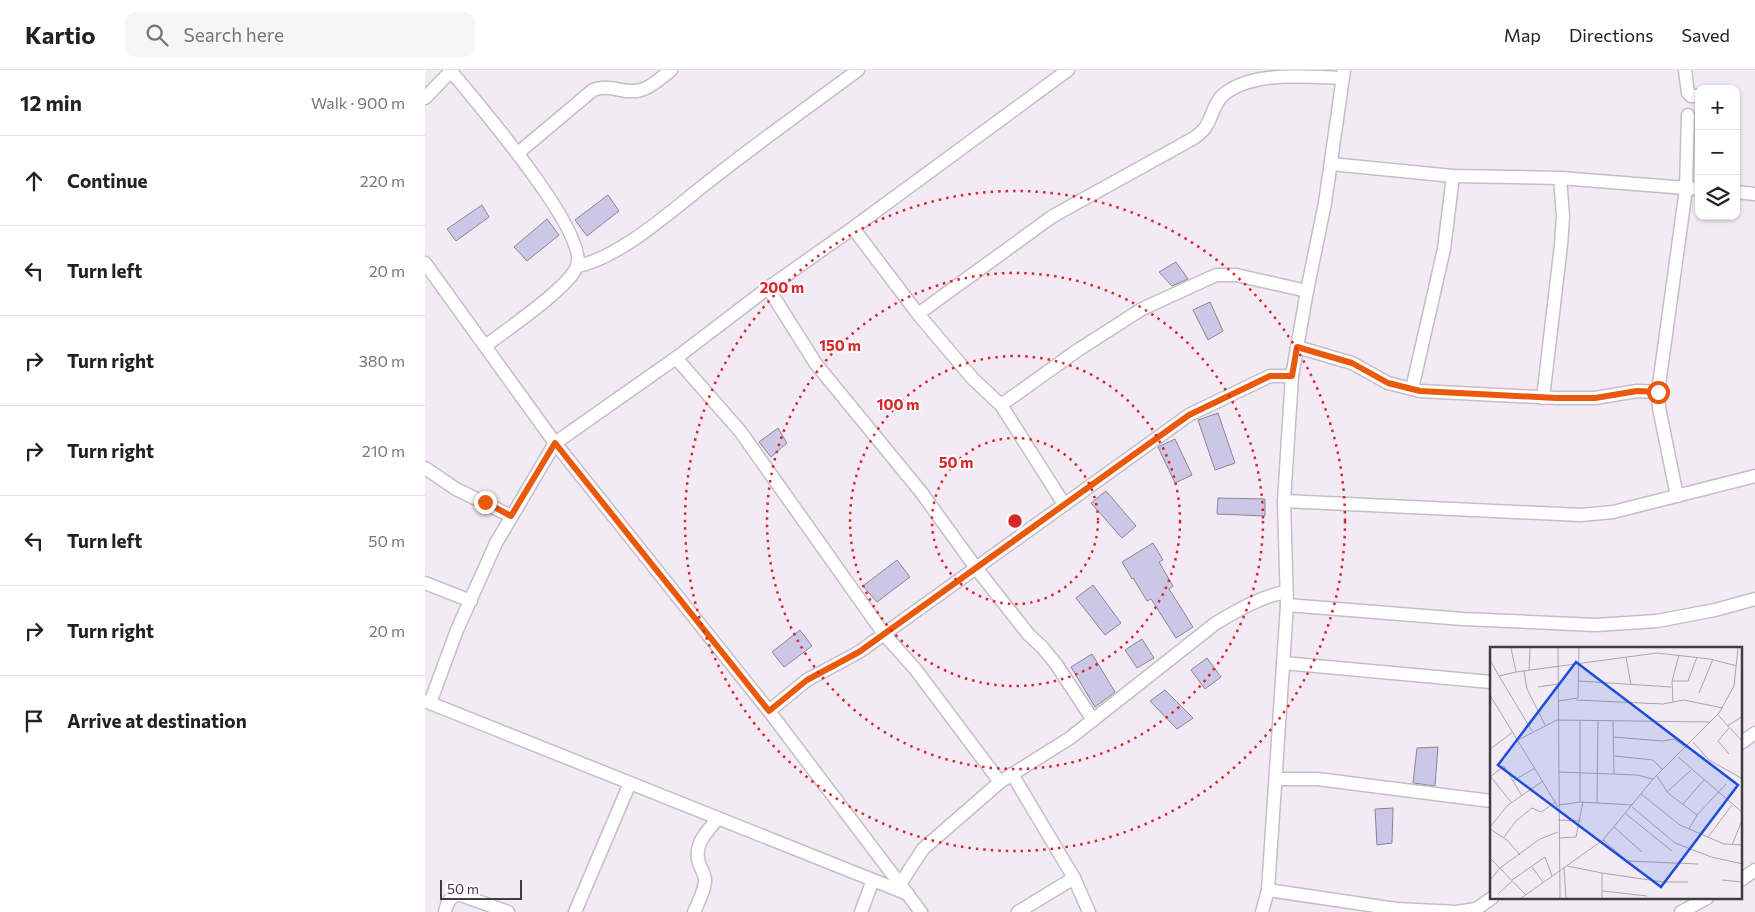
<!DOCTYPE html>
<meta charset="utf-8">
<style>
body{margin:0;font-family:Commissioner,sans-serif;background:#f6f6f6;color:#222}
.controls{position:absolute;right:15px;top:15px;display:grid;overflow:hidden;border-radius:10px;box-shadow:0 1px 4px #0004}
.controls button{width:45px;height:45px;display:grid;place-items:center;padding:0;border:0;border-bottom:1px solid #e0e0e0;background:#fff;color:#222;font:25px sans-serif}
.scale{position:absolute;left:15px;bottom:12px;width:82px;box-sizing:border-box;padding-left:5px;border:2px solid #3f3b40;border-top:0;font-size:14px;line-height:18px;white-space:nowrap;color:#3f3b40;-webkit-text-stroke:4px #fdf9fe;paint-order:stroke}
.stop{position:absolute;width:15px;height:15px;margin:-11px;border:4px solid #ea580c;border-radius:50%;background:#fff}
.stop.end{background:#ea580c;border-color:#fff;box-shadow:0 1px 5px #0008}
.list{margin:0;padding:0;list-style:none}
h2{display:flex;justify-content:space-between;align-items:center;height:65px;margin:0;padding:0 20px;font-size:21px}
h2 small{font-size:16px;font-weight:400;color:#767676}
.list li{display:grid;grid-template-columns:32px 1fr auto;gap:15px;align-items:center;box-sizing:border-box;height:90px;padding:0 20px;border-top:1px solid #e0e0e0}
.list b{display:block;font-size:19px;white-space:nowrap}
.list em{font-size:16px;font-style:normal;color:#767676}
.icon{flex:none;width:28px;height:28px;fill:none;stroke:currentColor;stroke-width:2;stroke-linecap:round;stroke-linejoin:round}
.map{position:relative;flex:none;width:1330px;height:842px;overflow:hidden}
header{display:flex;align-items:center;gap:30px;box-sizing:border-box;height:70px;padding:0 25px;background:#fff;border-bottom:1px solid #e0e0e0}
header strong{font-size:24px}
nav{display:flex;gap:28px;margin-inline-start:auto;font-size:18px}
.search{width:350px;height:45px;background:#f6f6f6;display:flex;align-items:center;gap:12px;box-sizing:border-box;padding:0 18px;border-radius:10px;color:#767676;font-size:19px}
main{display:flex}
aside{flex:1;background:#fff}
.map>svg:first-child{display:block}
.building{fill:#ccc7e7;stroke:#888793}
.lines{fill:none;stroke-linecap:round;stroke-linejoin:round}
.street-casing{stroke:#c5bdc8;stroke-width:15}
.street{stroke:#fff;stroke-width:12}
.route{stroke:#ea580c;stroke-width:6}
.ring{fill:none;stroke:#d62828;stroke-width:2.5;stroke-dasharray:2.5 5}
.inset-road{fill:none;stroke:#aba4ad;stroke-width:1}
.view{fill:#1d4ed8;fill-opacity:0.15;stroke:#1d4ed8;stroke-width:2.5}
.inset-edge{fill:none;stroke:#3f3b40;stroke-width:2.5}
.centre{fill:#d62828;stroke:#fdf9fe;stroke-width:2.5}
.ring-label{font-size:15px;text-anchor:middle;font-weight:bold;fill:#d62828;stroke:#fdf9fe;stroke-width:4;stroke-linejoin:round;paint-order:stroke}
</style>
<header>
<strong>Kartio</strong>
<div class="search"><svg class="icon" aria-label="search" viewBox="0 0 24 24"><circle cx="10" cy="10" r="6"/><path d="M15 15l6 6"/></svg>Search here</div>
<nav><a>Map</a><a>Directions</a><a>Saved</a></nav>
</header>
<main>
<aside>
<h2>12 min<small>Walk · 900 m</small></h2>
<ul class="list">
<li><svg class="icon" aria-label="ahead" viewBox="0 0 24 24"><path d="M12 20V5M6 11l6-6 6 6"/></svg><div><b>Continue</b></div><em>220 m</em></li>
<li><svg class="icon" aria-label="left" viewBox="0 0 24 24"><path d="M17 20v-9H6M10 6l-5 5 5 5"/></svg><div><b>Turn left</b></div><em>20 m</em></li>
<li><svg class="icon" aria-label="right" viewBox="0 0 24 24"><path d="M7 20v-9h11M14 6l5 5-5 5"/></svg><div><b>Turn right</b></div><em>380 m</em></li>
<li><svg class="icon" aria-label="right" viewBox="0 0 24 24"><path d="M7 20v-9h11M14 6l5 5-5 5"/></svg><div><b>Turn right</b></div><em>210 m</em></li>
<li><svg class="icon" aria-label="left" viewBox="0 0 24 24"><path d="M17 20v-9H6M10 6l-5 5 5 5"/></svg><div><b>Turn left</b></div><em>50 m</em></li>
<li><svg class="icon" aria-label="right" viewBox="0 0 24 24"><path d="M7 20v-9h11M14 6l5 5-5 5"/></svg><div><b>Turn right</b></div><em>20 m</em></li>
<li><svg class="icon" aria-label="arrive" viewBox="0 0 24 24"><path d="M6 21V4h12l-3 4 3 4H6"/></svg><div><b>Arrive at destination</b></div></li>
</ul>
</aside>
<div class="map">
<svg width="1330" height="842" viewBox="0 0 1330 842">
<rect width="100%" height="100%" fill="#f3eaf6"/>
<g class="building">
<polygon points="183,125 194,141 162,166 150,150"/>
<polygon points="57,135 64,147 31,171 22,159"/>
<polygon points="122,149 134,165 102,191 89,177"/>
<polygon points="751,192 763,209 747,216 734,202"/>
<polygon points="785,232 798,261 783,270 768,240"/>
<polygon points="793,343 810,393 790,400 773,350"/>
<polygon points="353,358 362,373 346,387 334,372"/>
<polygon points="750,369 767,405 750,413 733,377"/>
<polygon points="681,421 711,456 697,468 666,433"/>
<polygon points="793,428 840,429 840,446 792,444"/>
<polygon points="728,473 738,490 734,492 748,516 744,519 768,557 751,568 726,529 722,531 708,508 707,509 697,492"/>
<polygon points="472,490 485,507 452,532 438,516"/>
<polygon points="668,515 696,553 680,565 651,528"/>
<polygon points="375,560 387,576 359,597 347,582"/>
<polygon points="717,569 729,588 712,598 700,580"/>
<polygon points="667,584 690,622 670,637 646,597"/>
<polygon points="782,588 796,607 780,619 766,600"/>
<polygon points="740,620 768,648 752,659 725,631"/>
<polygon points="1013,677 1010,716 988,713 992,678"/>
<polygon points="968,738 967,773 952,775 950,739"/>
</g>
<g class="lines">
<defs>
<g id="street">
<path d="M25,0C49,29 164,162 152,196C145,217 80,261 60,276"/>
<polyline points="1260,0 1263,23 1266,26 1274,26"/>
<polyline points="0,28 27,0"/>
<path d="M93,83L168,20C185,13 200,25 216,20C227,17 237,7 246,0"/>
<polyline points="906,94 1028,106 1135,108 1274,119"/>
<polyline points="1311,122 1330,124"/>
<polyline points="428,158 493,244 548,309 576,335 639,434"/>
<polyline points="0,193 130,373 344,641 496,842"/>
<path d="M152,196C197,188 255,133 292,105C338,69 386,35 433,0"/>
<polyline points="343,218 391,294 496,422 551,498 604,565 617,577 631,594 668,650"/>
<path d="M493,244L628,146L769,68C773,65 777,62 780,58C787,48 788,36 796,27C824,0 881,7 918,8"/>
<polyline points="872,277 927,293 963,313 995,321 1131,328 1170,328 1212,321 1233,322 1234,338 1252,426"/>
<polyline points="251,288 315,361 459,564 491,600 575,712"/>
<polyline points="987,319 1019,179 1028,106"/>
<polyline points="1233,322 1261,119 1263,45"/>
<polyline points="1118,328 1136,175 1138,146 1135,108"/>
<polyline points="576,335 653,280 717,239 791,205 811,205 882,221"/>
<polyline points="0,398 31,419 86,446"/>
<polyline points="859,431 1156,445 1188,442 1330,406"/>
<polyline points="0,513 46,531"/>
<polyline points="862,535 1038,549 1171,555 1232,551 1290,540 1330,529"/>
<polyline points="858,593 1066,612"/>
<polyline points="0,631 483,824"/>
<polyline points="5,633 32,560 71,473 130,373 251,288 343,218 428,158 643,0"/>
<polyline points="344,641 382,610 434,582 764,345 845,306 867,306"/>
<polyline points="1316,673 1330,663"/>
<polyline points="587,704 649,808 664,842"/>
<polyline points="852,709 892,709 1066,731"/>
<polyline points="1316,810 1330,800"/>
<path d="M475,814L498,779L575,712L645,668L791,553C813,540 835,527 860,522"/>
<polyline points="843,820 971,839 1032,842 1051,839 1067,828"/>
<path d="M20,842C22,833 24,828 33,824L83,842"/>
<polyline points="150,842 205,713"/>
<path d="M269,842C273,833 279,822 280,812C281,806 276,799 274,793C268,774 282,762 293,748"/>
<polyline points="436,842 448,810"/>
<polyline points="593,842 649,808"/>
<polyline points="837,842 843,820 862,535 859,431 867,306 882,221 900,133 919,0"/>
<polyline points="1256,842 1282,828"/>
</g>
</defs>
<use href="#street" class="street-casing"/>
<use href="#street" class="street"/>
</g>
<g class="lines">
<polyline class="route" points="60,432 86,446 130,373 344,641 382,610 434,582 764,345 845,306 867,306 872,277 927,293 963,313 995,321 1131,328 1170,328 1212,321 1233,322"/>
</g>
<g class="ring">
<circle cx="590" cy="451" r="83"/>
<circle cx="590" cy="451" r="165"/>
<circle cx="590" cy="451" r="248"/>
<circle cx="590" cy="451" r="330"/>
</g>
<g transform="translate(1065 577)">
<rect width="252" height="252" fill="#f3eaf6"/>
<path class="inset-road" d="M21,1L26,25L167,6L220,12L247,19M68,1L70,252M136,10L141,38M0,13L9,29M39,23L40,1M34,24L37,42L55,78M26,25L9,29L42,84M89,34L181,40M182,34H198L207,10M48,40L68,37M209,46L223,12M0,48L68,160M86,53L173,57L194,53L233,61M68,54L88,51L89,1M183,55L182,34L189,8M228,68L253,95M90,73V155M123,74L124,127M237,79L253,69M239,81L228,94L239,107M123,90L173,94L184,92L197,101M28,93L67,73L220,75M203,95L219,113L253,132M0,102L23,85M125,109L163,113L173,123M188,110L253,166M69,125L147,128L163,132M0,129L21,155M167,129L178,146L207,168L199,182M0,130L14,119L32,149M23,134L45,121M177,145L201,123M151,147L190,178L234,197L253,198M107,156L108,73M69,158L90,155L143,158M192,158L214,133M142,160L185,196L221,210L253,217M136,167L182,204M207,168L236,137M68,173L91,174M0,180L18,158L53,134M124,180L152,205M0,182L17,193L30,208M14,190L26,174L42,161L51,165L66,155M218,190L242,158M69,191L86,190L93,155M113,193L137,214L208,217M242,198L253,171M0,211L36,248M77,219L112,226V252M42,220L53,235M74,220L76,252M112,226L173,235H198M0,233L10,221L50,192L68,185M22,233L55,210L62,229M232,233L253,235M113,244L157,249M8,247L22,234M30,252L113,193L163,132L229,66L244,39L248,1"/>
<path class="view" d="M86,15L248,138L171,240L8,118Z"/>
<rect width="252" height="252" class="inset-edge"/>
</g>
<circle cx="590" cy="451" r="8" class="centre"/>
<g class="ring-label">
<text x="357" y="223">200 m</text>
<text x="415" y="281">150 m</text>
<text x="473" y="340">100 m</text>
<text x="531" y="398">50 m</text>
</g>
</svg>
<div class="controls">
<button>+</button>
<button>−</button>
<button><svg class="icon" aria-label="layers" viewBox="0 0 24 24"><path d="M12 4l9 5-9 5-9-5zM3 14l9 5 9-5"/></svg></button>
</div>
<div class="scale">50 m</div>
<div class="stop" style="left:1233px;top:322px"></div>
<div class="stop end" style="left:60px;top:432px"></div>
</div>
</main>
